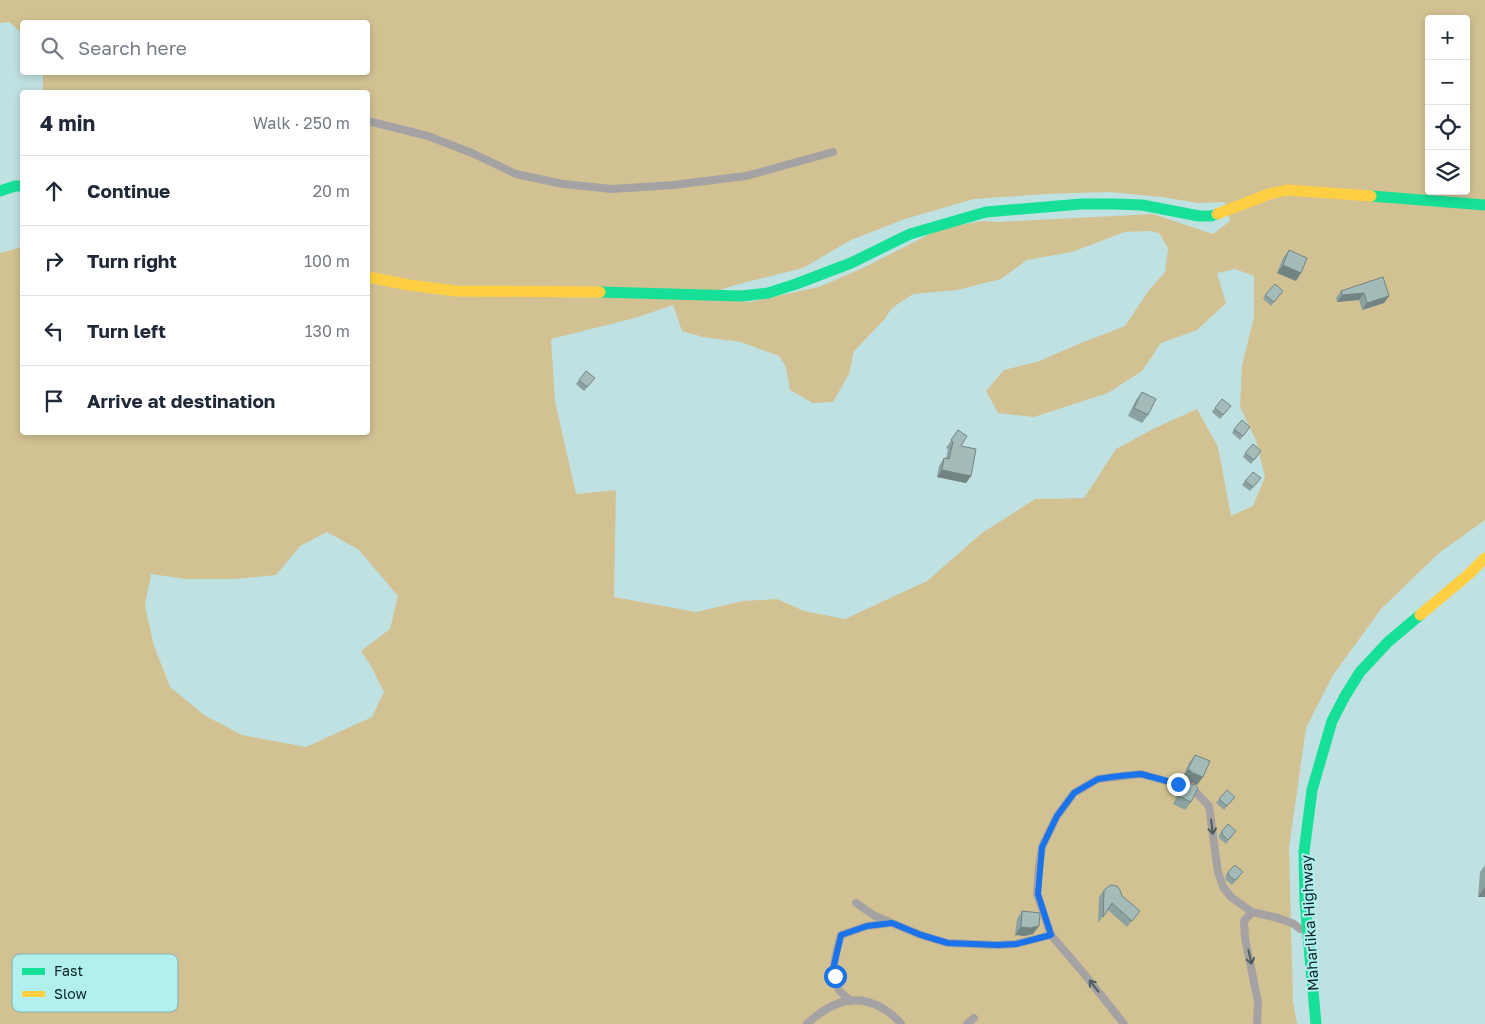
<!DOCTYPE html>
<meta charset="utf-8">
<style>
body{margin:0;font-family:"Golos Text",sans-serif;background:#f6f6f7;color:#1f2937}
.controls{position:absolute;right:15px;top:15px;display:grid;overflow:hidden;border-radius:5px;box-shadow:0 2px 8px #0003}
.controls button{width:45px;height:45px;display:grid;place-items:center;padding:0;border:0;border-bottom:1px solid #e0e1e3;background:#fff;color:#1f2937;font:25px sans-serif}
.stop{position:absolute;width:15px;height:15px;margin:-11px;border:4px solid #1a73e8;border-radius:50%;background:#fff}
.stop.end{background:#1a73e8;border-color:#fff;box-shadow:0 1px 5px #0008}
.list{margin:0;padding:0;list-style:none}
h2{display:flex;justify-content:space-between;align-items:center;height:65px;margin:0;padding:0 20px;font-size:21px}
h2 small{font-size:16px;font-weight:400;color:#747a83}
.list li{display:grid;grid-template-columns:32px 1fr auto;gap:15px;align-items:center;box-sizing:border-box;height:70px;padding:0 20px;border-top:1px solid #e0e1e3}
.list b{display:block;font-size:19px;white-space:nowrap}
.list em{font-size:16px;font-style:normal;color:#747a83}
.icon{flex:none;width:28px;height:28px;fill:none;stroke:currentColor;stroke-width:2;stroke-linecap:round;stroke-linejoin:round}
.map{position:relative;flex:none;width:1485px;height:1024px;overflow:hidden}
.search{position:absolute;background:#fff;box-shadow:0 2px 8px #0003;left:20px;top:20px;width:350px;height:55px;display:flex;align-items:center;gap:12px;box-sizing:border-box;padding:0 18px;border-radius:5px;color:#747a83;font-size:19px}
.panel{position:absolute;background:#fff;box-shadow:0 2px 8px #0003;left:20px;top:90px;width:350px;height:345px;border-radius:5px}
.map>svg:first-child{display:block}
.green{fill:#d2c293;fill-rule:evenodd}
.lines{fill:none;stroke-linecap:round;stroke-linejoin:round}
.lane{stroke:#a5a2a3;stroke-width:8}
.fast{stroke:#16e098;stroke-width:11}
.slow{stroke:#ffcf43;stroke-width:11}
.wall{fill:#8ca2a0}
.shaded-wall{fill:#728482}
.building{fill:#a3bcba;stroke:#728482}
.oneway{stroke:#4f5c5c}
.route{stroke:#1a73e8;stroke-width:6}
.labels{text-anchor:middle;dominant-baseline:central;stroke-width:4;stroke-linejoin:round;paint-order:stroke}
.street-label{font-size:15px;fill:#092222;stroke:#b2efef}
.key{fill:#b2efef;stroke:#7fb2b2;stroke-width:1}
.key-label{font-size:14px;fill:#092222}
</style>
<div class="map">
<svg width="1485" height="1024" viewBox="0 0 1485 1024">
<rect width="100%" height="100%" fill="#c0e1e1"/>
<path class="green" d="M0,0H1485V520L1439,553L1381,609L1333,675L1306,728L1289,848L1293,1001L1297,1024H0V253L22,247V432H368V92H43V73L368,72V22H22V33L9,22L0,23ZM1429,19H1466V191H1429ZM1109,192L1162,197L1198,203L1225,202L1230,221L1213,234L1153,214L999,222L983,221L942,228L863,268L819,287L749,302L702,296L735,285L803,268L851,240L905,219L974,199L1046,194ZM1149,231L1159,233L1168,248L1165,272L1149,290L1125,326L1081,343L1037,362L1004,370L986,391L998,413L1034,417L1108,393L1142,371L1161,343L1197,330L1226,303L1217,273L1235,269L1254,276V317L1242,365L1240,407L1256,440L1265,477L1253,506L1231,516L1218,447L1197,409L1155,428L1116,449L1084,498L1035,499L982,533L927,581L845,619L804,611L777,599L743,601L696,612L614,597L616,490L576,494L555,401L551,339L635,318L673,305L682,331L703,337L741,342L779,356L786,367L790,390L813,403L833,402L849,374L854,351L884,320L892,308L913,294L957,290L1001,279L1027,260L1072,252L1125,232ZM327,532L359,550L398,596L390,629L361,651L371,666L384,692L372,717L306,747L242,735L204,715L170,687L153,643L145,605L151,574L185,579H235L276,575L300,546Z"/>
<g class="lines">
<g class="lane">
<polyline points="368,121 428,136 472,153 516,174 563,184 612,189 673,185 746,176 833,152"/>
<polyline points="856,903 875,916 921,935 947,943 998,945 1016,944 1051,935"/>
<polyline points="1252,912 1244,921 1245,938 1258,1002 1257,1024"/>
<path d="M850,1000C846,997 840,993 838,988C830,971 836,952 841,935L867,926L890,923"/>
<path d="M807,1024C829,1003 855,991 884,1009C890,1013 897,1018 901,1024"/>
<polyline points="967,1024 974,1018"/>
<polyline points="1124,1024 1085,975 1051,935 1037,894 1039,866 1042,847 1057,816 1074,793 1098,779 1141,774 1192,788 1209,806 1218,872 1223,887 1231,897 1252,912 1278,918 1294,924 1300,929"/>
</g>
<g class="fast">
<polyline points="0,191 15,186 22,186"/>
<polyline points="1371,196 1485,205"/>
<polyline points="600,292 741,296 768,293 796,284 851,263 910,234 986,212 1081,204 1115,204 1142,205 1199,216 1211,216 1217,214"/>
<polyline points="1316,1024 1305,902 1304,852 1312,790 1332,721 1345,696 1360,672 1388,642 1420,615"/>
</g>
<g class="slow">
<polyline points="1217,214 1269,194 1287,190 1371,196"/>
<polyline points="368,277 409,285 456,291 600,292"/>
<polyline points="1420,615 1469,574 1485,558"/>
</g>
</g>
<g class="wall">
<polygon points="1289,250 1301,273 1296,281 1277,273 1283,258"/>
<polygon points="1283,291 1271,306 1263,299 1265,295"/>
<polygon points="1341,291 1389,296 1384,303 1362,310 1359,300 1337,302 1336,298"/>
<polygon points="579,380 592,382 584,391 576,384"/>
<polygon points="1142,392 1148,415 1142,423 1128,416 1136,400"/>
<polygon points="1231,406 1220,419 1212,412 1215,408"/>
<polygon points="1250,427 1240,440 1232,433 1234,429"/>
<polygon points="958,430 961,446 971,476 966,483 937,477 939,466 944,458 946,459 948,449 946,448"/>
<polygon points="1261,451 1251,464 1243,457 1245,453"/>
<polygon points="1261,478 1250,491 1242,485 1245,481"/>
<polygon points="1195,755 1197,785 1185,780 1186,779 1183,777 1189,763"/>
<polygon points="1185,782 1191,802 1185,810 1173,804 1180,790"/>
<polygon points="1235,797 1224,810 1216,803 1219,799"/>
<polygon points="1222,831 1233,835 1226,844 1219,838 1219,835"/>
<polygon points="1485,865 1485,897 1478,897 1480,872"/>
<polygon points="1228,872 1240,876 1232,885 1226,880 1225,876"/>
<polygon points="1104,890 1122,896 1140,911 1127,927 1108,910 1098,923 1099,897"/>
<polygon points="1022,911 1033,934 1024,936 1015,935 1017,919"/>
</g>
<g class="shaded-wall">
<polygon points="1283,265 1301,273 1296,281 1277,273"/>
<polygon points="1364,293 1359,300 1337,302 1342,295"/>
<polygon points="1389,296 1384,303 1362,310 1367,303"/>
<polygon points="942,470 971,476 966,483 937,477"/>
<polygon points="1188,769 1191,771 1186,779 1183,777"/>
<polygon points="1191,772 1203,777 1197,785 1185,780"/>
<polygon points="1485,887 1485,897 1478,897"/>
<polygon points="1039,926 1033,934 1024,936 1015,935 1021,927"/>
</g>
<g class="building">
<polygon points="1289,250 1307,258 1301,273 1283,265"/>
<polygon points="1383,277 1389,296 1367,303 1364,293 1342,295 1341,291"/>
<polygon points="1275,284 1283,291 1274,302 1265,295"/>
<polygon points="586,371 595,378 587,387 579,380"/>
<polygon points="1142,392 1156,399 1148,415 1134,408"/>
<polygon points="1222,399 1231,406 1223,415 1215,408"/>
<polygon points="1242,420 1250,427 1243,436 1234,429"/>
<polygon points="958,430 967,436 961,446 976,449 971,476 942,470 944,458 949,459 953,442 951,440"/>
<polygon points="1253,444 1261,451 1254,460 1245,453"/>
<polygon points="1253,472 1261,478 1253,487 1245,481"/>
<polygon points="1195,755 1210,761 1203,777 1191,772 1191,771 1188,769"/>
<polygon points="1185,782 1195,785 1198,788 1191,802 1179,796"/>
<polygon points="1227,790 1235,797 1227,806 1219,799"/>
<polygon points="1228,824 1236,831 1228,840 1222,834 1222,831"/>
<polygon points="1235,865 1243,872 1235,880 1229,876 1228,872"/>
<polygon points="1111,885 1117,886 1120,890 1122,896 1140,911 1132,921 1112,903 1103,917 1104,890"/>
<polygon points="1022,911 1040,913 1039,926 1030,928 1021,927"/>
</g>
<defs><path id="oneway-shaft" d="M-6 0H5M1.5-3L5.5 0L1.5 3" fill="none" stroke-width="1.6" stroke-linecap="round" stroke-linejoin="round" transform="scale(1.25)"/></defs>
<g class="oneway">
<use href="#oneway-shaft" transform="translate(1212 827) rotate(83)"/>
<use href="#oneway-shaft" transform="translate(1250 957) rotate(77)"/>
<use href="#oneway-shaft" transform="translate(1094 986) rotate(-128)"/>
</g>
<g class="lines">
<polyline class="route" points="835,976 834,965 841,935 867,926 892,923 921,935 948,943 998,945 1016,944 1051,935 1038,894 1042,847 1057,816 1074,793 1098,779 1119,776 1141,774 1178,784"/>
</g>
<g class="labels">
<g class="street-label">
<text transform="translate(1309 923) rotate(-93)">Maharlika Highway</text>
</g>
</g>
<rect x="12" y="954" width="166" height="58" rx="8" class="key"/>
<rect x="22" y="968" width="23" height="7" fill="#16e098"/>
<rect x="22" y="991" width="23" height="6" fill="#ffcf43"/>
<g class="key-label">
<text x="54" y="976">Fast</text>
<text x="54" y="999">Slow</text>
</g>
</svg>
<div class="controls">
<button>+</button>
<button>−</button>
<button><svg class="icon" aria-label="locate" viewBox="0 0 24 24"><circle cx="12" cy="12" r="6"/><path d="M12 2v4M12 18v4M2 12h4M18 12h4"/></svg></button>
<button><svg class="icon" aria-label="layers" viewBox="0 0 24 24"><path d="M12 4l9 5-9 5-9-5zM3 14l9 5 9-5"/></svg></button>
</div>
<div class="stop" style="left:835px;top:976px"></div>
<div class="stop end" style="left:1178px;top:784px"></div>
<div class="search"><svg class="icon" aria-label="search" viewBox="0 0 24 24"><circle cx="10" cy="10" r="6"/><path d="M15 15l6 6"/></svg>Search here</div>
<section class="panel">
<h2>4 min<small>Walk · 250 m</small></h2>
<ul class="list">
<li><svg class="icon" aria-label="ahead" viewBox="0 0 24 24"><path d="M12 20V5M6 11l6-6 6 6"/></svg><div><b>Continue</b></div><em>20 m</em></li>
<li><svg class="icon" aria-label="right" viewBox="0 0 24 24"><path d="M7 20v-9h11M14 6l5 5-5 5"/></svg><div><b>Turn right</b></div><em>100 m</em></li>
<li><svg class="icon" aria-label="left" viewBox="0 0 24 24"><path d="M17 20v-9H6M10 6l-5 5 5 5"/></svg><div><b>Turn left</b></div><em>130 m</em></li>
<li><svg class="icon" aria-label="arrive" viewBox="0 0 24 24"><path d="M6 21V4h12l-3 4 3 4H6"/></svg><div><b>Arrive at destination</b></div></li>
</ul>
</section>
</div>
